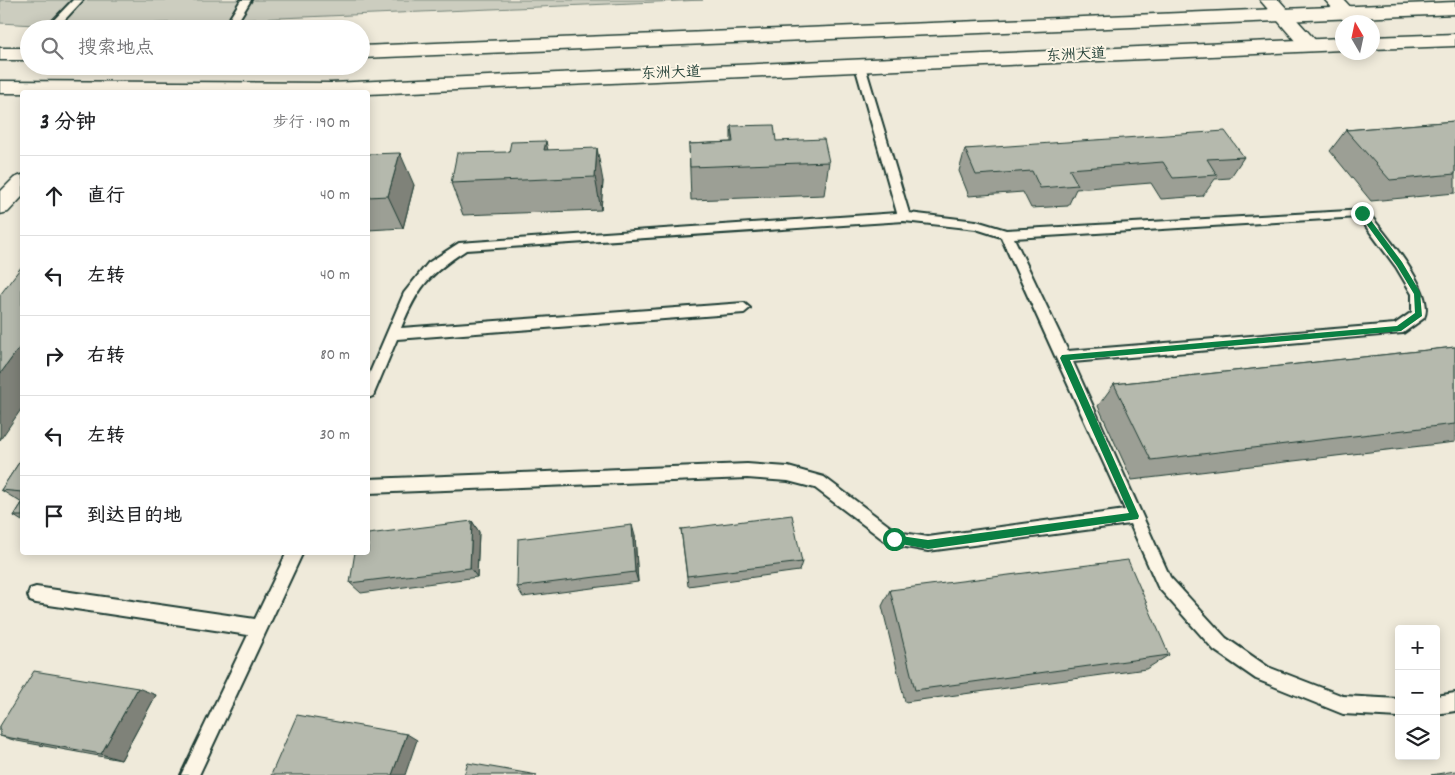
<!DOCTYPE html>
<html lang="zh">
<meta charset="utf-8">
<style>
body{margin:0;font-family:Dekko,"LXGW WenKai TC",sans-serif;background:#f6f6f6;color:#202124}
.controls{position:absolute;right:15px;bottom:15px;display:grid;overflow:hidden;border-radius:5px;box-shadow:0 2px 12px #0003}
.controls button{width:45px;height:45px;display:grid;place-items:center;padding:0;border:0;border-bottom:1px solid #e0e0e0;background:#fff;color:#202124;font:25px sans-serif}
.compass{position:absolute;left:1335px;top:15px;width:45px;height:45px;border-radius:50%;background:#fff;box-shadow:0 2px 12px #0003;rotate:351deg}
.stop{position:absolute;width:15px;height:15px;margin:-11px;border:4px solid #0b8043;border-radius:50%;background:#fff}
.stop.end{background:#0b8043;border-color:#fff;box-shadow:0 1px 5px #0008}
.list{margin:0;padding:0;list-style:none}
h2{display:flex;justify-content:space-between;align-items:center;height:65px;margin:0;padding:0 20px;font-size:21px}
h2 small{font-size:16px;font-weight:400;color:#757577}
.list li{display:grid;grid-template-columns:32px 1fr auto;gap:15px;align-items:center;box-sizing:border-box;height:80px;padding:0 20px;border-top:1px solid #e0e0e0}
.list b{display:block;font-size:19px;white-space:nowrap}
.list em{font-size:16px;font-style:normal;color:#757577}
.icon{flex:none;width:28px;height:28px;fill:none;stroke:currentColor;stroke-width:2;stroke-linecap:round;stroke-linejoin:round}
.map{position:relative;flex:none;width:1455px;height:775px;overflow:hidden}
.search{position:absolute;background:#fff;box-shadow:0 2px 12px #0003;left:20px;top:20px;width:350px;height:55px;display:flex;align-items:center;gap:12px;box-sizing:border-box;padding:0 18px;border-radius:28px;color:#757577;font-size:19px}
.panel{position:absolute;background:#fff;box-shadow:0 2px 12px #0003;left:20px;top:90px;width:350px;height:465px;border-radius:5px}
.map>svg:first-child{display:block}
.green{fill:#cccdbf;stroke:#76857a}
.lines{fill:none;stroke-linecap:round;stroke-linejoin:round}
.lane-casing{stroke:#1f3d34;stroke-width:4}
.secondary-casing{stroke:#1f3d34;stroke-width:3}
.primary-casing{stroke:#1f3d34;stroke-width:3}
.lane{fill:#fcf5e5;fill-rule:evenodd}
.secondary{fill:#fcf5e5;fill-rule:evenodd}
.primary{fill:#fcf5e5;fill-rule:evenodd}
.wall{fill:#9c9f95;stroke:#1f3d34}
.shaded-wall{fill:#7f8279;stroke:#1f3d34}
.building{fill:#b5b9ad;stroke:#1f3d34}
.route{fill:#0b8043}
.labels{text-anchor:middle;dominant-baseline:central;stroke-width:4;stroke-linejoin:round;paint-order:stroke}
.far-street-label{font-size:15px;fill:#1f3d34;stroke:#fcf5e5}
</style>
<div class="map">
<svg width="1455" height="775" viewBox="0 0 1455 775">
<rect width="100%" height="100%" fill="#efeada"/>
<filter id="ink" filterUnits="userSpaceOnUse"><feTurbulence type="fractalNoise" baseFrequency=".02" numOctaves="2"/><feDisplacementMap in="SourceGraphic" scale="10" xChannelSelector="R" yChannelSelector="G"/><feConvolveMatrix kernelMatrix="1 2 1 2 8 2 1 2 1" color-interpolation-filters="sRGB"/></filter>
<g filter="url(#ink)">
<polygon class="green" points="0,0 703,0 69,27 0,23"/>
<g class="lines">
<defs>
<g id="lane">
<polygon points="73,0 83,0 56,29 45,29"/>
<polygon points="241,0 251,0 233,29 223,29"/>
<path d="M860,63L865,66L909,213L976,221L1006,230L1366,210C1382,231 1437,292 1424,318L1403,333L1073,362L1170,577L1226,638L1268,667L1343,696L1399,699V717L1343,714L1256,679L1214,650L1158,587L1130,524L928,551L889,544L815,488L788,481L747,478L368,493V479L747,464L788,467L824,477L897,532L928,537L1125,510L1001,237L976,229L904,221L466,250C428,275 418,287 401,328L744,303L750,308L744,313L397,339L373,396L368,398V377L404,293L428,263L459,243L897,213L855,66ZM1359,217L1396,267L1412,294V312L1395,324L1068,351L1014,238Z"/>
<polygon points="287,552 303,552 199,775 181,775 248,635 36,603 30,601 28,595 30,589 36,587 255,619"/>
<polygon points="1455,693 1455,711 1436,714 1436,696"/>
</g>
<g id="secondary">
<polygon points="1260,0 1279,0 1317,42 1320,46 1317,50 1303,50"/>
<polygon points="1325,0 1344,0 1364,22 1345,22"/>
<polygon points="22,175 22,197 8,212 0,214 0,192 14,178"/>
</g>
<g id="primary">
<polygon points="1455,2 1455,14 361,58 361,46"/>
<polygon points="1455,34 1455,46 1372,49 1372,37"/>
<polygon points="1342,38 1342,50 368,94 0,93 0,81 331,83"/>
<rect x="0" y="48" width="29" height="12"/>
</g>
</defs>
<use href="#lane" class="lane-casing"/>
<use href="#secondary" class="secondary-casing"/>
<use href="#primary" class="primary-casing"/>
<use href="#lane" class="lane"/>
<use href="#secondary" class="secondary"/>
<use href="#primary" class="primary"/>
</g>
<g class="wall">
<polygon points="1455,121 1455,193 1371,201 1330,151 1346,130"/>
<polygon points="731,126 776,141 829,162 824,195 691,200 689,144 731,142"/>
<polygon points="965,149 1244,157 1230,178 1215,179 1203,196 1161,199 1151,183 1076,189 1068,206 1031,208 1023,192 969,196 959,171"/>
<polygon points="548,150 603,181 601,210 463,215 451,183 509,152"/>
<polygon points="368,154 414,185 403,228 368,230"/>
<polygon points="1455,347 1455,442 1132,480 1098,406 1114,384"/>
<polygon points="22,458 22,521 14,516 22,503 1,490"/>
<polygon points="472,521 479,532 477,577 361,593 350,583"/>
<polygon points="681,529 802,562 799,571 688,586"/>
<polygon points="635,536 638,582 523,597 517,587"/>
<polygon points="890,590 1169,655 1146,669 905,702 882,606"/>
<polygon points="156,695 121,760 17,741 0,736 0,726"/>
</g>
<g class="shaded-wall">
<polygon points="546,141 553,174 544,150"/>
<polygon points="597,148 603,181 601,210 595,177"/>
<polygon points="400,153 414,185 403,228 388,196"/>
<polygon points="22,344 22,408 0,440 0,374"/>
<polygon points="472,521 479,532 477,577 470,568"/>
<polygon points="632,525 635,536 638,582 635,572"/>
<polygon points="138,688 156,695 121,760 101,754"/>
<polygon points="407,734 417,740 405,775 392,775"/>
</g>
<g class="building">
<polygon points="1455,121 1455,174 1390,180 1346,130"/>
<polygon points="774,125 776,141 824,139 829,162 690,167 689,144 733,142 731,126"/>
<polygon points="1225,131 1244,157 1207,159 1217,175 1173,178 1163,162 1069,169 1078,185 1040,188 1032,171 976,175 965,149"/>
<polygon points="546,141 544,150 597,148 595,177 451,183 457,153 509,152 511,142"/>
<polygon points="400,153 388,196 368,197 368,154"/>
<polygon points="22,266 22,344 0,374 0,295"/>
<polygon points="1455,347 1455,424 1151,460 1114,384"/>
<polygon points="22,458 22,492 1,490"/>
<polygon points="22,503 22,516 14,516"/>
<polygon points="792,515 802,562 687,576 681,529"/>
<polygon points="472,521 470,568 350,583 355,552 368,552 368,534"/>
<polygon points="632,525 635,572 517,587 518,539"/>
<polygon points="1128,560 1169,655 915,690 890,590"/>
<polygon points="34,671 138,688 101,754 0,736 0,726"/>
<polygon points="297,715 407,734 392,775 271,775"/>
<polygon points="468,763 537,775 464,775"/>
<polygon points="1455,771 1455,775 1431,775"/>
</g>
</g>
<polygon class="route" points="1359,211 1364,211 1402,262 1420,292 1422,316 1401,331 1070,360 1139,516 1138,519 928,549 890,542 889,539 894,535 928,540 1129,513 1060,358 1062,355 1397,326 1415,313 1414,294 1397,266 1359,214"/>
<g class="labels">
<g class="far-street-label">
<text transform="translate(1076 56) rotate(-3)">东洲大道</text>
<text transform="translate(671 74) rotate(-2)">东洲大道</text>
</g>
</g>
</svg>
<div class="controls">
<button>+</button>
<button>−</button>
<button><svg class="icon" aria-label="layers" viewBox="0 0 24 24"><path d="M12 4l9 5-9 5-9-5zM3 14l9 5 9-5"/></svg></button>
</div>
<svg class="compass" viewBox="-18 -18 36 36"><path d="M0-13l5 13h-10z" fill="#e53935"/><path d="M0 13l5-13h-10z" fill="#757577"/></svg>
<div class="stop" style="left:894px;top:539px"></div>
<div class="stop end" style="left:1362px;top:213px"></div>
<div class="search"><svg class="icon" aria-label="search" viewBox="0 0 24 24"><circle cx="10" cy="10" r="6"/><path d="M15 15l6 6"/></svg>搜索地点</div>
<section class="panel">
<h2>3 分钟<small>步行 · 190 m</small></h2>
<ul class="list">
<li><svg class="icon" aria-label="ahead" viewBox="0 0 24 24"><path d="M12 20V5M6 11l6-6 6 6"/></svg><div><b>直行</b></div><em>40 m</em></li>
<li><svg class="icon" aria-label="left" viewBox="0 0 24 24"><path d="M17 20v-9H6M10 6l-5 5 5 5"/></svg><div><b>左转</b></div><em>40 m</em></li>
<li><svg class="icon" aria-label="right" viewBox="0 0 24 24"><path d="M7 20v-9h11M14 6l5 5-5 5"/></svg><div><b>右转</b></div><em>80 m</em></li>
<li><svg class="icon" aria-label="left" viewBox="0 0 24 24"><path d="M17 20v-9H6M10 6l-5 5 5 5"/></svg><div><b>左转</b></div><em>30 m</em></li>
<li><svg class="icon" aria-label="arrive" viewBox="0 0 24 24"><path d="M6 21V4h12l-3 4 3 4H6"/></svg><div><b>到达目的地</b></div></li>
</ul>
</section>
</div>
